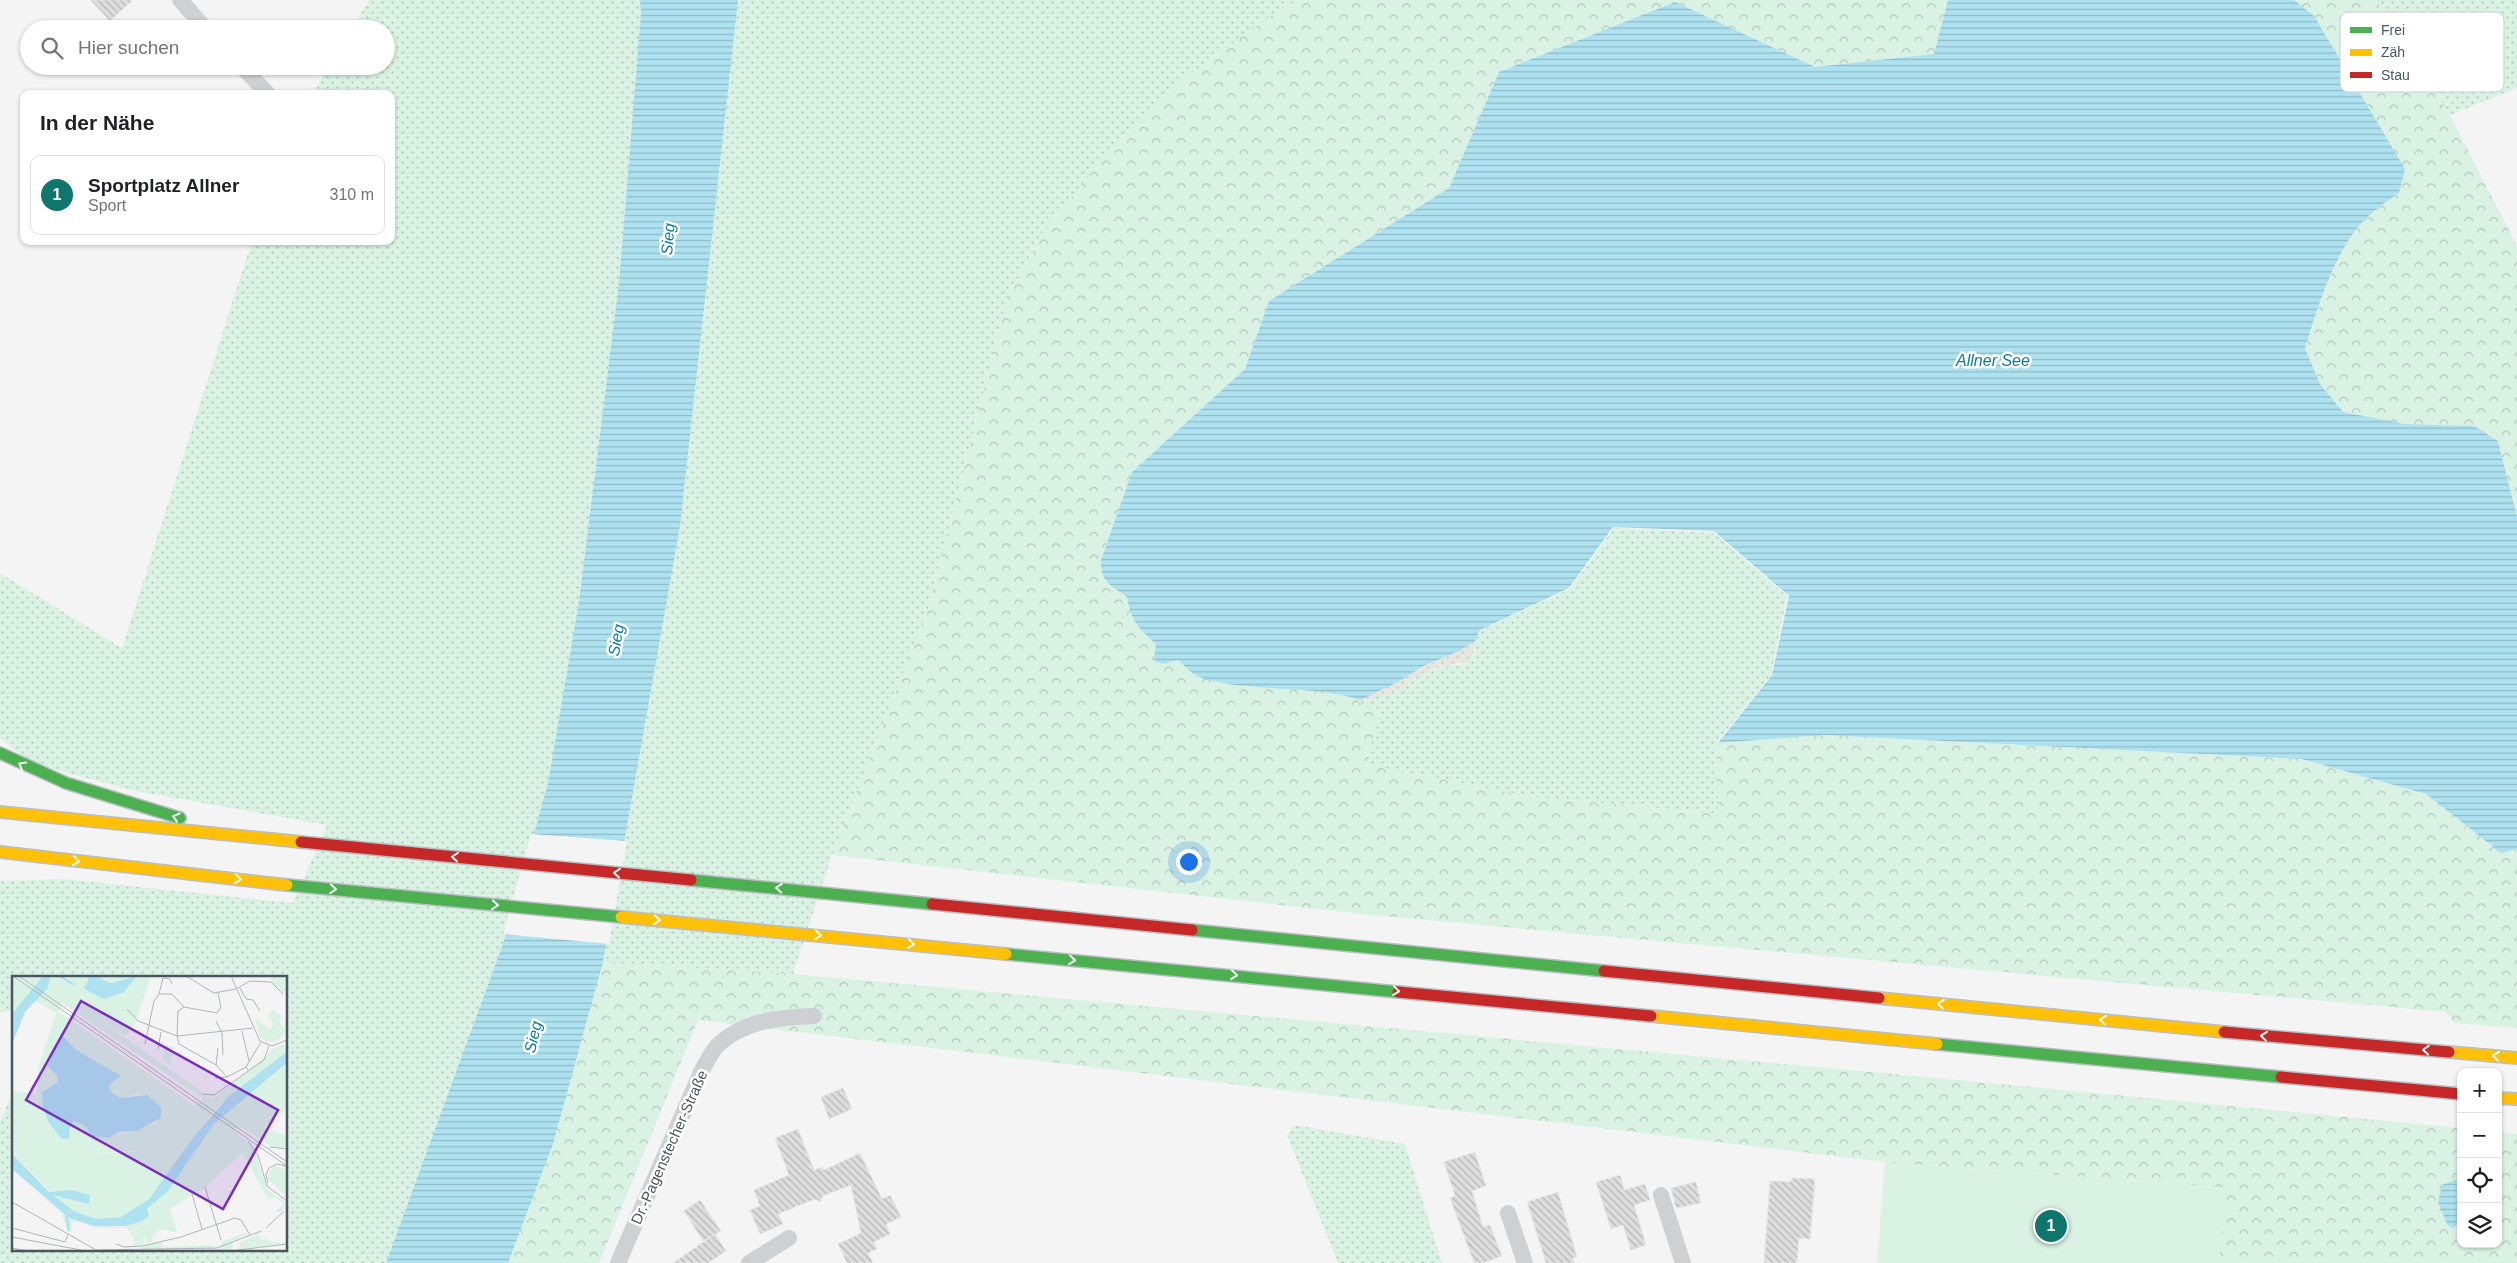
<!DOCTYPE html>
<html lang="de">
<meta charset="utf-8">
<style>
body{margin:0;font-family:Helvetica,sans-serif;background:#f2f2f2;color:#202124}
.controls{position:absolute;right:15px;bottom:15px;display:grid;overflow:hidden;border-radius:10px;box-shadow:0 1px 4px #0004}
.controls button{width:45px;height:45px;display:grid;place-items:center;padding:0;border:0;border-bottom:1px solid #e0e0e0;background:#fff;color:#202124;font:25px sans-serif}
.you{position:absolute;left:1188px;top:861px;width:18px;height:18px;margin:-12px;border:4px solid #fff;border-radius:50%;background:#1a73e8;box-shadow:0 0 0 8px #1a73e833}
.badge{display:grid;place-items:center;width:32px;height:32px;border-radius:50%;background:#0f766e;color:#fff;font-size:16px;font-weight:700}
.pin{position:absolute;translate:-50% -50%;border:2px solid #fff;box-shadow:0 1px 5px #0006}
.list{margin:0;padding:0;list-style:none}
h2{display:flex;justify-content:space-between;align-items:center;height:65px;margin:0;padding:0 20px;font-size:21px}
h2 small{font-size:16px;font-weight:400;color:#757577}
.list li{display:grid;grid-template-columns:32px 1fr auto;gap:15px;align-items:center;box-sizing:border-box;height:80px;margin:0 10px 10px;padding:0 10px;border:1px solid #e0e0e0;border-radius:10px}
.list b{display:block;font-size:19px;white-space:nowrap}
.list p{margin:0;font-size:16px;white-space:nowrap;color:#757577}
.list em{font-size:16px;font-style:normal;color:#757577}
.icon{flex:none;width:28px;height:28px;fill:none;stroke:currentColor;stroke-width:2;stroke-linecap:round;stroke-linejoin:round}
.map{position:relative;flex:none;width:2517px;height:1263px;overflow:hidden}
.search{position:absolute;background:#fff;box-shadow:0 1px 4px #0004;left:20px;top:20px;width:375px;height:55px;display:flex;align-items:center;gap:12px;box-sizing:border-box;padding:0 18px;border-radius:28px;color:#757577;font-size:19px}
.panel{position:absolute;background:#fff;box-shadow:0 1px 4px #0004;left:20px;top:90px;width:375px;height:155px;border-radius:10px}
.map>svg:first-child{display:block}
.grass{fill:url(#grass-dots)}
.forest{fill:url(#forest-crowns)}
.sand{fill:url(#sand-dots)}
.pitch{fill:#d9f2e3}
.water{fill:url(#water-rules)}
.pier{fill:#f4f4f4}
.building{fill:url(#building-back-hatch);stroke:#e5e6e7}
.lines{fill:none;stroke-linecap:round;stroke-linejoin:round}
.fast-casing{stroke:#b9bec3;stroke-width:14}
.slow-casing{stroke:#b9bec3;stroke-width:14}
.jam-casing{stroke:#b9bec3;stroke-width:14}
.street{stroke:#ced0d2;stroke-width:16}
.fast{stroke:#4caf50;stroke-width:11}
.slow{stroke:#ffc107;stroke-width:11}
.jam{stroke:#c62828;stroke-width:11}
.oneway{stroke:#f6fbf6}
.labels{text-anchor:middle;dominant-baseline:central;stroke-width:5;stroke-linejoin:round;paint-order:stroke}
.street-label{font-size:15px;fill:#4a5661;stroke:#fff}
.water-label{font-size:16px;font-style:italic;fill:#0c7c9b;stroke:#fff}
.inset-river{fill:none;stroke:#aee2f0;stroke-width:2.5}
.inset-road{fill:none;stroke:#b0b5b9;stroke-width:1}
.view{fill:#7b2cbf;fill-opacity:0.15;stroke:#7b2cbf;stroke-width:2.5}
.inset-edge{fill:none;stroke:#4a5661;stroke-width:2.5}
.key{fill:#fff;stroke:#c9ccd0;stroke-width:1}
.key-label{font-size:14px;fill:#4a5661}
</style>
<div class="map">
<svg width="2517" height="1263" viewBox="0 0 2517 1263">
<defs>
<pattern id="grass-dots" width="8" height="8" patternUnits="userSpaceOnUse" patternTransform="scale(1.25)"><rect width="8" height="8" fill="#d9f2e3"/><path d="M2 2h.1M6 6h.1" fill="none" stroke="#b2c7bb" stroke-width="1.8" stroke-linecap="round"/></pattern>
<pattern id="forest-crowns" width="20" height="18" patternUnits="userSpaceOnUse" patternTransform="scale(1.25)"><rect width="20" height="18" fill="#d9f2e3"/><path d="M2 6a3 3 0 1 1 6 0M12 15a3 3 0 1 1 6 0" fill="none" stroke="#b2c7bb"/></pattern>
<pattern id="sand-dots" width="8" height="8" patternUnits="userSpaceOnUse" patternTransform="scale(1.25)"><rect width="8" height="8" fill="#e7e6e1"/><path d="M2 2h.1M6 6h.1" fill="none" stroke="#c8c7c4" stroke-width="1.8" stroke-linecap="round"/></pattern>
<pattern id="water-rules" width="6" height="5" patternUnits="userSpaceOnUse" patternTransform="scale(1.25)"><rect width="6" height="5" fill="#aee2f0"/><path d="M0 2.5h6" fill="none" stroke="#90bac6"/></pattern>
<pattern id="building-back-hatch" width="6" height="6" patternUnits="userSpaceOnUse" patternTransform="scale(1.25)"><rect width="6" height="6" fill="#ddddde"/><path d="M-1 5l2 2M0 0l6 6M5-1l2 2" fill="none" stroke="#b5b6b7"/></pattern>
</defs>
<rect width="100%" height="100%" fill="#f4f4f4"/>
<g class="grass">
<polygon points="369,0 640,0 641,13 619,283 579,601 548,783 503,944 386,1263 0,1263 0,1122 14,1089 14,1249 286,1249 286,977 14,977 14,1011 0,1012 0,881 63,879 293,903 327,825 136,791 33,764 0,738 0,573 122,648 252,241 391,241 391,94 313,94 329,66 386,66 386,29 352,29"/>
<polygon points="738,0 1299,0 1268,18 1043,233 1007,299 928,609 832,855 793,974 603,962 680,526"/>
<polygon points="2375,0 2517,0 2517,88 2450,115 2395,23"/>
<polygon points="1614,528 1714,533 1787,596 1771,675 1716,743 1719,814 1526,796 1365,764 1379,714 1357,702 1360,700 1366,701 1398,687 1403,687 1409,679 1448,665 1461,665 1474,654 1475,641 1481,630 1570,589"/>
<polygon points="1294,1125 1405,1144 1442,1263 1338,1263 1287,1135"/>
</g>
<g class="forest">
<path d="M1299,0H1948L1934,54L1815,67L1675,2L1499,72L1449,188L1269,301L1245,369L1132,472L1101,560C1100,582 1111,585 1127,597C1131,621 1138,629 1157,644L1154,661L1164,664L1178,660L1198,676L1341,694L1360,700L1358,702L1379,714L1366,764L1526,796L1718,814L1716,743L1824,735L2302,759L2426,794L2501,853L2517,849V1028L2454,1023L2446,1012L1381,916L832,855L928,609L1007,299L1043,233L1117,140L1184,78L1268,18Z"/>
<path d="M2294,0H2375L2395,23L2450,115L2517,246V517L2498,441L2474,426L2405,424L2343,412L2320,384L2305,348C2320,304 2337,242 2374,211C2382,204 2391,199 2399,193Z"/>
<polygon points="603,962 793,974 1916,1076 2461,1128 2461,1180 2457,1179 2452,1228 2461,1224 2461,1244 2498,1244 2498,1132 2517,1134 2517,1263 2219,1263 2226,1188 1885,1162 698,1020 599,1263 508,1263 553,1144"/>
</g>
<path class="sand" d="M1475,641C1473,665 1467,661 1448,665C1434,668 1411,677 1403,687H1398L1390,694C1379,693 1371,702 1360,700Z"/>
<polygon class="pitch" points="1885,1162 2227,1188 2219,1263 1877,1263"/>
<g class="water">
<polygon points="640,0 738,0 680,526 603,962 553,1144 508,1263 386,1263 503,944 548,783 579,601 619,283 641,13"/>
<path d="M1948,0H2294L2314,16L2405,169L2399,193C2391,199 2382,204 2374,211C2337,241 2319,304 2305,348L2320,384L2343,412L2405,424L2474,426L2498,441L2517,517V849L2501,853L2426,794L2302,759L1824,735L1718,743L1772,675L1789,596L1714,531L1613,527L1569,588L1480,630L1475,641L1461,650L1424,666L1396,683L1360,700C1308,683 1251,694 1199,677C1192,674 1184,665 1178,660L1164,664L1154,661L1156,644C1138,628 1131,621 1127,597C1111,585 1100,582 1101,560L1132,472L1245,369L1269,301L1449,188L1499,72L1675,2L1815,67L1934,54Z"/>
<polygon points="2457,1179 2461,1180 2461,1224 2452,1228 2447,1224 2438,1202 2442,1185"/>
</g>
<polygon class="pier" points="531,834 627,841 609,944 503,934"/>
<g class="building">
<polygon points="90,0 133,0 110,21"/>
<polygon points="843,1088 852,1109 829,1119 821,1097"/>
<polygon points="798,1129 814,1170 822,1167 824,1170 860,1153 882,1199 890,1195 901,1217 886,1224 890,1234 874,1242 877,1249 868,1253 873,1263 847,1263 838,1244 861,1233 851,1185 823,1196 820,1202 815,1199 778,1214 783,1224 760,1234 750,1210 760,1206 754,1190 789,1175 775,1138"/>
<polygon points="1475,1152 1486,1186 1472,1191 1483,1227 1490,1225 1502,1256 1483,1263 1474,1263 1450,1198 1455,1196 1444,1162"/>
<polygon points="1620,1175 1624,1190 1645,1184 1650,1200 1634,1205 1646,1245 1631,1250 1623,1225 1611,1229 1596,1182"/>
<polygon points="1792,1178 1815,1179 1810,1239 1799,1238 1797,1263 1764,1263 1770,1181 1791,1182"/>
<polygon points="1696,1182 1701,1203 1676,1208 1671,1188"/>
<polygon points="1558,1192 1577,1257 1573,1258 1574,1263 1546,1263 1527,1202"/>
<polygon points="700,1200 721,1231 703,1241 684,1211"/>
<polygon points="715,1234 726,1251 708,1263 673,1263"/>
</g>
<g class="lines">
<defs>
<g id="fast">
<polyline points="0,753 66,783 180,818"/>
<polyline points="691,880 932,904"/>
<polyline points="287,885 621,917"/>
<polyline points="1192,930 1604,971"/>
<polyline points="1006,954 1398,992"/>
<polyline points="1937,1044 2281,1077"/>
</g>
<g id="slow">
<polyline points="0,812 301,842"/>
<polyline points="0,852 287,885"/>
<polyline points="621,917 1006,954"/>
<polyline points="1879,998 2224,1032"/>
<polyline points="1651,1016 1937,1044"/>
<polyline points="2449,1052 2517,1058"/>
<polyline points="2498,1098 2517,1099"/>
</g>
<g id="jam">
<polyline points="301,842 691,880"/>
<polyline points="932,904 1192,930"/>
<polyline points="1604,971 1879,998"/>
<polyline points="1398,992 1651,1016"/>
<polyline points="2224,1032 2449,1052"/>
<polyline points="2281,1077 2461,1094"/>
</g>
</defs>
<use href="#fast" class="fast-casing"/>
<use href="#slow" class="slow-casing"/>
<use href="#jam" class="jam-casing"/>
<g class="street">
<polyline points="180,0 206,29"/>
<polyline points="241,66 268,94"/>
<polyline points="1661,1195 1683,1263"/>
<polyline points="1508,1213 1525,1263"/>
<path d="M618,1263L702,1070C707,1062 712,1050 719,1044C745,1020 782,1017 814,1016"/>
<polyline points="749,1263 789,1238"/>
</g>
<use href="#fast" class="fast"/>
<use href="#slow" class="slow"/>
<use href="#jam" class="jam"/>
</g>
<defs><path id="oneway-chevron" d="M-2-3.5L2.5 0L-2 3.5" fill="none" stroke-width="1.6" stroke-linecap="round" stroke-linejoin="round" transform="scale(1.25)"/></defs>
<g class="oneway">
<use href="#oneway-chevron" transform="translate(22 765) rotate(-150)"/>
<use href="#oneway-chevron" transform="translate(176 817) rotate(-163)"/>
<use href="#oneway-chevron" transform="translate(455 857) rotate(-175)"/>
<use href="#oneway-chevron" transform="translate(76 861) rotate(7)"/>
<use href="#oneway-chevron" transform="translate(617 873) rotate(-175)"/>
<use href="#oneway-chevron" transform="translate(238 879) rotate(7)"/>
<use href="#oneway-chevron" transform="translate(779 888) rotate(-175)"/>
<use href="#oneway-chevron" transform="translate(333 889) rotate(5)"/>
<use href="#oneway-chevron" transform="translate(495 905) rotate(5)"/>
<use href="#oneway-chevron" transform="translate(657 920) rotate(5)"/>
<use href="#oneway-chevron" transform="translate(818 935) rotate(5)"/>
<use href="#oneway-chevron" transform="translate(911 944) rotate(6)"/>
<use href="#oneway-chevron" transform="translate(1072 960) rotate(6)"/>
<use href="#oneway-chevron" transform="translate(1234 975) rotate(6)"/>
<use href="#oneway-chevron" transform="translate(1396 991) rotate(6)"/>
<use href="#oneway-chevron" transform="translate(1941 1004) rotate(-174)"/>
<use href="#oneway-chevron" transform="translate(2103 1020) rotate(-174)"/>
<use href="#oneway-chevron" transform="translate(2264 1036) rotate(-174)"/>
<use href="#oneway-chevron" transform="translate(2426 1050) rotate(-176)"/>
<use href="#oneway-chevron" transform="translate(2496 1056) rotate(-174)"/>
</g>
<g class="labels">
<g class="street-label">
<text transform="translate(669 1147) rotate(-66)">Dr.-Pagenstecher-Straße</text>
</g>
<g class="water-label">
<text transform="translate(668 239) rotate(-85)">Sieg</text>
<text x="1993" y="360">Allner See</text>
<text transform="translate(616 640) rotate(-80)">Sieg</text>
<text transform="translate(533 1037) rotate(-77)">Sieg</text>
</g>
</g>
<g transform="translate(12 976)">
<rect width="275" height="275" fill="#f4f4f4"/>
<path d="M0,0H31L0,39ZM275,67V76L264,85L255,79L258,74ZM153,69L162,70L158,89L151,83ZM275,88V133L251,152L275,160V171L263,172L227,150L221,154L242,172L255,213L274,227L271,233L266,237L264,234L272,228L263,221L257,224L230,177L194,211L118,256L115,252H85L61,244L59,256L55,255L50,238L0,196L56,242L82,250L114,251L128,246L136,238L135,233L156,215L202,148ZM112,95L137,114L135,119L125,118L108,122L100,117L97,109ZM0,115L24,118V127L57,172L73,169L84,177L122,176L145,166L191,122L205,132L137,223L109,241L84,243L62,235L40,219L74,227L78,219L59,214L38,216L0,178ZM263,190L275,194V221L256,203V197ZM158,232L165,256L146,253L143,257L145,264L140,259L141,265L134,267V262L131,261V269L123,270L122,263L117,258ZM247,257L249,265L254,262L260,266L275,267L227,273L228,267Z" fill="#d9f2e3"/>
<path d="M39,0H75L76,5L71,10L91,23L111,17L125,0H139L124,45L99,29L88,44L200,123L255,79L264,85L205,132L50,27L46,35L183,130L145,166L130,174L84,177L73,169L57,172L42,163L24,127L27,90L44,37L22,24L35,13ZM52,58L64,74L109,100L112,95L137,114L135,119L149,134L143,147L125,155L80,160L72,149L62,145L58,149L57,163L32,114L46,106L45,99L36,92ZM89,0H119L113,5L100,7L89,3ZM259,0H275V14L271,17L259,5ZM261,33L270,40L267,46L275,56L265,65L255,66L248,61L243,42L258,53L262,48L255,40ZM234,256V259L220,265L221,274L109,275L129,274L130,271L150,265V271L200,269L203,273L210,272L209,266Z" fill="#d9f2e3" fill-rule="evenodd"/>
<path d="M126,6L134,13L120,32L111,24ZM98,29L124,45L114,60L88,43Z" fill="#d9f2e3"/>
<path d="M31,0H39L35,13L13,36L0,68V38ZM75,0H89V3L100,7L125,0L111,17L91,23L71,12L76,5ZM49,57L64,74L109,100L97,109L100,117L108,122L135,119L149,131V142L125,155L106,156L97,162L80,160L72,149L62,145L58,149L57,163H50L37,147L31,131L30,116L46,106L45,99L35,90ZM275,76V87L202,148L156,215L135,233L137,240L128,246L114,250H82L57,242L0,193V178L37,216L59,214L78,219L77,228L41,219L62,235L84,243L109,241L137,223L181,162L217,120Z" fill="#aee2f0"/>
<path class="inset-river" d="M48,0L62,9M54,236L57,255"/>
<path class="inset-road" d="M1,0L275,190M7,0L275,186M174,0L202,17L224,13M219,0L248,65L260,70L275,64M228,12L234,23L241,24L248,35M224,13L238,5L259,6L271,18M206,17L209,31L205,37L172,31L166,35L165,60L167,68L204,89L215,101M147,18L151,2L158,3L160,8M115,33L126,45L165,60L241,52M204,45L210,57L211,79M230,55L237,85M133,68L142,25L147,18H160L172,31M146,73L149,56M204,89L206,72M236,94L234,91L249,66M203,102L215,101L234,91M191,118L202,119L252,84L257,70M236,165L246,179L255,210L275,225M258,171L275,173M256,207L254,199L257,192L265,188L274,190M193,211L209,264M180,218L190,253M0,226L84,274M0,252L53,266L56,259M254,252L272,235M0,261L74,275M104,268L112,271L130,270L169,261L223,242L229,244L238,259M0,272L16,275M84,274L205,272L249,255M218,275L275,268"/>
<path class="view" d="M69,25L266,134L211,233L14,124Z"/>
<rect width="275" height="275" class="inset-edge"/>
</g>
<rect x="2340" y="12" width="164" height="80" rx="8" class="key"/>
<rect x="2350" y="27" width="22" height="6" fill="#4caf50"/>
<rect x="2350" y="49" width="22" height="7" fill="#ffc107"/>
<rect x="2350" y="72" width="22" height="6" fill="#c62828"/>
<g class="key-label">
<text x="2381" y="35">Frei</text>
<text x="2381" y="57">Zäh</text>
<text x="2381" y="80">Stau</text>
</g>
</svg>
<div class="controls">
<button>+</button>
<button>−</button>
<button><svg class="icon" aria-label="locate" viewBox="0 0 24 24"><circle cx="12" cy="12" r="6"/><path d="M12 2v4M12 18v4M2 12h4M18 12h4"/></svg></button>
<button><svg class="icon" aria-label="layers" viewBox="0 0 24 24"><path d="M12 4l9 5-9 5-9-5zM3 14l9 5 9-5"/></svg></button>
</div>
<div class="you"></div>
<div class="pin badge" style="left:2051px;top:1226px">1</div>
<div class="search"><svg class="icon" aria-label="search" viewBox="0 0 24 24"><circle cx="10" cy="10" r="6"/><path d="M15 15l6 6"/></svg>Hier suchen</div>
<section class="panel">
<h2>In der Nähe<small></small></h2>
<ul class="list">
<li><span class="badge">1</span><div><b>Sportplatz Allner</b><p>Sport</p></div><em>310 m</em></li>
</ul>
</section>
</div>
